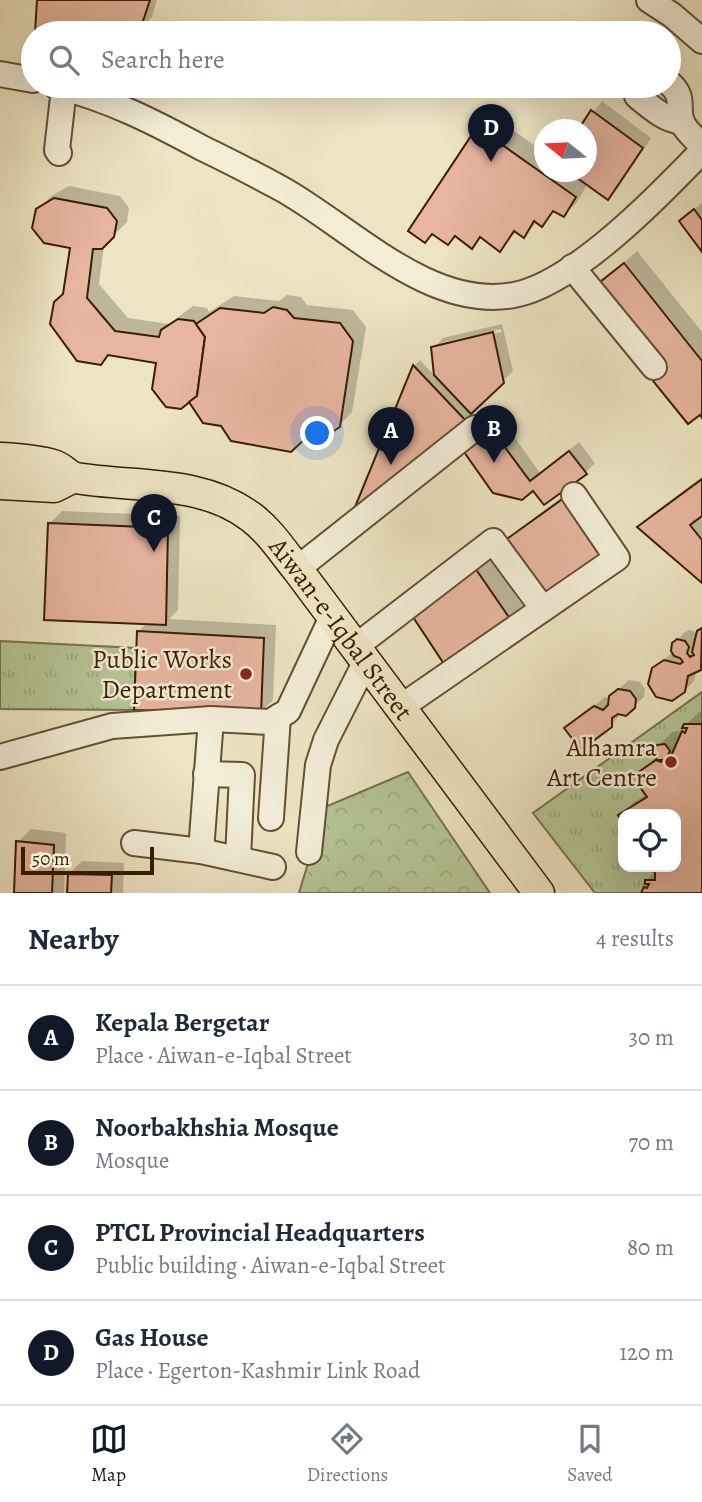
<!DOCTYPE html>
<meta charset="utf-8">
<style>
body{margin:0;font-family:Alegreya,serif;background:#f6f6f7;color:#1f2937}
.controls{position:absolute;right:21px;bottom:21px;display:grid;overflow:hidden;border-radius:14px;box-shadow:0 7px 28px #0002}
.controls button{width:63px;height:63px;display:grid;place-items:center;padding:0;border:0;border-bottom:2px solid #e0e1e3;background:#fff;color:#1f2937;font:35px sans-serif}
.compass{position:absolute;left:534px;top:119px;width:63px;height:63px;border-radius:50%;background:#fff;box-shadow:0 7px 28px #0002;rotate:288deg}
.scale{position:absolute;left:21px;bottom:18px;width:133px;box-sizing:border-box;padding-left:7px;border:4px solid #381e02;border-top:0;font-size:19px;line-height:24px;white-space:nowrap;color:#381e02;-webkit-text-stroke:5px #f3edd8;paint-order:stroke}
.you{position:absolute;left:318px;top:434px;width:24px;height:24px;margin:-18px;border:5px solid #fff;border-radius:50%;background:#1a73e8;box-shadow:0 0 0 10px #1a73e833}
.badge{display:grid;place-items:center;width:46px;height:46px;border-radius:50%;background:#111827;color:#fff;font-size:23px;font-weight:700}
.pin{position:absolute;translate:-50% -58px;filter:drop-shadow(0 2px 4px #0008)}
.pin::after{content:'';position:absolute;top:37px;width:24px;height:21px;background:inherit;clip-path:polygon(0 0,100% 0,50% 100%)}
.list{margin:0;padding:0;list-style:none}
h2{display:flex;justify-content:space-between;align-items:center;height:91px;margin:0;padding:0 28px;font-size:30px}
h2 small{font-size:23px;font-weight:400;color:#747a83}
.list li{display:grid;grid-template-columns:46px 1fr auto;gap:21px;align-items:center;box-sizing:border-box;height:105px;padding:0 28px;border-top:2px solid #e0e1e3}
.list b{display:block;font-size:26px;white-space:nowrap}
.list p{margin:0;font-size:23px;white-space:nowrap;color:#747a83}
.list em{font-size:23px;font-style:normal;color:#747a83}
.icon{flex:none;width:38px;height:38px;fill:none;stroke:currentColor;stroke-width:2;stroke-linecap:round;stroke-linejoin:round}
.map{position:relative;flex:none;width:702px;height:893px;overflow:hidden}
.search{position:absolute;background:#fff;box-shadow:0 7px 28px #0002;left:21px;right:21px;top:21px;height:77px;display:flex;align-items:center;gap:18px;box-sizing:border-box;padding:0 24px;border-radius:38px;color:#747a83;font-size:26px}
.sheet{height:511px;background:#fff}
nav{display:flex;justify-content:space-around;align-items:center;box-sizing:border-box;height:98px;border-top:2px solid #e0e1e3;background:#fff;font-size:19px;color:#747a83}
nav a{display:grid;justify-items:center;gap:4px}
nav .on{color:#111827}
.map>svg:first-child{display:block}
.grass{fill:url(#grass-tufts);stroke:#76724c;stroke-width:2;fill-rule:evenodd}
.park{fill:url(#park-crowns);stroke:#76724c;stroke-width:2}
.shadow{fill:#0003;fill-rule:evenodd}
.building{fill:#e7b5a0;stroke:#381e02;stroke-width:2}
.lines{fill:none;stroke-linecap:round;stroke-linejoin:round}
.minor-casing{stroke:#655032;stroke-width:28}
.major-casing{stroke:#381e02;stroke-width:33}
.minor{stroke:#f3edd8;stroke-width:24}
.major{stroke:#ede4c3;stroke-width:30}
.poi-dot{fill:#8f2418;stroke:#f3edd8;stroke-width:2.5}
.labels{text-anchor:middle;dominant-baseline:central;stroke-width:5;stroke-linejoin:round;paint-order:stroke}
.street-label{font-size:26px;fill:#381e02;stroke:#f3edd8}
.poi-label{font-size:26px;fill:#381e02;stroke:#f3edd8;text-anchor:end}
</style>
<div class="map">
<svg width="702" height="893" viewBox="0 0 702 893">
<defs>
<pattern id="grass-tufts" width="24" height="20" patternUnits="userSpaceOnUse" patternTransform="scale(1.75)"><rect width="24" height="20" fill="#b5c596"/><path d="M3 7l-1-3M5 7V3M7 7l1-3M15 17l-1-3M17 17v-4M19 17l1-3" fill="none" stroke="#9ca980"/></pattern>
<pattern id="park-crowns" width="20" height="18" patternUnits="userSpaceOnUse" patternTransform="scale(1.75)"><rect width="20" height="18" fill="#b5c596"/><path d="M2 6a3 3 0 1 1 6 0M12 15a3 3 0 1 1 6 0" fill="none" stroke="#9ca980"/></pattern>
</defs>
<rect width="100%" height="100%" fill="#ede4c3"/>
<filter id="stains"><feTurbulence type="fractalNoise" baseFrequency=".00286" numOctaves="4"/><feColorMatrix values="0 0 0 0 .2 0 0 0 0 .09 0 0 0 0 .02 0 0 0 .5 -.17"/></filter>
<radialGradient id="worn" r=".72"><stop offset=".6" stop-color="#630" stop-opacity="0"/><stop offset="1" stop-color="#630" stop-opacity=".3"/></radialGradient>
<g class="grass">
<polygon points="0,641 136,648 134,710 0,709"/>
<path d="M702,692V893H595L533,813ZM623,814H676V867H623Z"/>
</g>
<polygon class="park" points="408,772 490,893 299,893 325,807"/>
<g class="shadow">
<polygon points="39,0 157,0 152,17 136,33 38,33 36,31"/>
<polygon points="602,101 651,138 618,188 608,198 588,183 577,202 564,215 556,210 542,224 536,223 524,235 517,231 500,250 482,237 472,246 456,234 410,231 479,128 492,115 544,152 544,172 586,172 586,130 580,130"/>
<polygon points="69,186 120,196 129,208 127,222 104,245 99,284 128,318 169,324 193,306 207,308 209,312 234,296 279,301 287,295 301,297 307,305 353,310 366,327 352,412 339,426 222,425 189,399 158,362 109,353 65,293 72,247 38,210 51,196"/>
<polygon points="702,203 702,249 691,212"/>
<polygon points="637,251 702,332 702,415 597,286"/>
<path d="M502,324L513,371L470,413L472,415L466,421L359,502L414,366L420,360L436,377L433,348L443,338ZM501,329L502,332L441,346V343Z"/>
<polygon points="503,421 540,473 579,442 595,463 585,473 534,488 476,443"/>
<polygon points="702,477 702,581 640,527 652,514"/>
<polygon points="577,486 614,545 507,541 520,528"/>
<polygon points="62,511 180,516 178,610 169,619 276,625 273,700 260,713 139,631 148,622 49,524"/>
<polygon points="486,554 527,612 514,625 411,611"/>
<polygon points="702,628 702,666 697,669 694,681 684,691 653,669 673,652 674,644 684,633 689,630 695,632 698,636"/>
<polygon points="629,680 640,682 645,689 644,697 626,714 621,713 611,726 566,728 605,697 610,699 611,696"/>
<polygon points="699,712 702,712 702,893 643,893 650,883 647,880 656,871 653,867 676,867 676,814 623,814 623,820 620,816 633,803 647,794 642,772 657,757 658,746 672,732 679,731 682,736 689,727 686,725"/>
<polygon points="31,829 66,833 64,893 16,893 18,842"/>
<polygon points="82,861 124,863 123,893 69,893 69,874"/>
</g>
<g class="building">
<polygon points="37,0 150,0 139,33 35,33"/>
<polygon points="591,110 643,148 608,200 569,172 586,172 586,130 578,130"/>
<polygon points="477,127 576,197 564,217 553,211 542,227 534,221 524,238 514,231 500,252 480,237 472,249 455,236 448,245 432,234 425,243 408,231"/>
<polygon points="54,198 107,208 117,221 114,237 102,249 93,249 87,298 115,331 159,337 161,330 178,319 194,321 205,337 197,396 181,409 166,407 152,389 156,363 108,355 101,365 77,361 50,324 54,302 63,294 70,248 44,243 32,228 36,209"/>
<polygon points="694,209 702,220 702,252 679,221"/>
<polygon points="624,263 702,361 702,418 700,415 688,424 653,381 665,371 595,286"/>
<polygon points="273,307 287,310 294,318 340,323 353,341 340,427 321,439 307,437 291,452 231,441 221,426 203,423 189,402 197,396 205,337 196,324 220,308 264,313"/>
<polygon points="493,332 504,383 471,414 434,375 431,347"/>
<polygon points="413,365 467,422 355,507"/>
<polygon points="492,430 530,481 569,451 587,474 544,505 533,491 522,500 493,493 464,452"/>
<polygon points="702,479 702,516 690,525 702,540 702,583 637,527"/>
<polygon points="564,498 603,559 544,600 504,541"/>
<polygon points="48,523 168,528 166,625 44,620"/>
<polygon points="473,565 515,626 450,673 409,611"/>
<polygon points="702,628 701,670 688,676 685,692 672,701 656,697 648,684 652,668 664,660 680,664 683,662 680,658 674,656 671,651 672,643 677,639 685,641 689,647 687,653 690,657 694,655 692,652 697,631"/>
<polygon points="137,631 264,638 261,714 134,710"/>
<polygon points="618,689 630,691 636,699 635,708 626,716 618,714 612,718 612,727 581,750 564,728 594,706 603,710 608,705 609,696"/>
<polygon points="684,724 702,724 702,893 641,893 644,887 647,888 649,884 645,884 645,880 655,880 655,873 651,867 676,867 676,814 623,814 623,824 618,815 647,797 638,784 640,771 656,760 661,762 662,760 657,760 652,752 657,745 665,744 670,751 668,755 671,756 682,731 685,733 687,728 682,728"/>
<polygon points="16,841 54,845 52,893 14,893"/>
<polygon points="68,874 112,875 111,893 67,893"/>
</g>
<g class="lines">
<defs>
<g id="minor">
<polyline points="649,0 672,15 702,41"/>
<polyline points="0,74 33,80"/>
<path d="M669,83C687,98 675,109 683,124C687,132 696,139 702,146"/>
<path d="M56,86C109,99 154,122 202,148C229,161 256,175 282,189C350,227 430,311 514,295C574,284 660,195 702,151"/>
<path d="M638,86L637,96C652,108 663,119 682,122"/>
<polyline points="59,153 57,150 64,88"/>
<polyline points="572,267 654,367"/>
<polyline points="297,569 475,428"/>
<polyline points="355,647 493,541 543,609"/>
<polyline points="401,707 617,558 574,495"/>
<polyline points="0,757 112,726 211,719 270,722 288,711 332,617"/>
<polyline points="206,774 242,775 238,858"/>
<polyline points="271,818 278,717"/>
<polyline points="134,843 201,851 273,867"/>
<polyline points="201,851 211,719"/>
<polyline points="309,852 318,765 326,740 366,661"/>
</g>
<g id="major">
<path id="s1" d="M0,458C17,459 36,460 53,465C62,467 67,476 76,478C135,488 201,479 251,517C270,531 283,552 297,569L539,893"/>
<polyline points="0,484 54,487 72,478"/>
</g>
</defs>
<use href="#minor" class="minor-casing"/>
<use href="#major" class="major-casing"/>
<use href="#minor" class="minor"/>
<use href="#major" class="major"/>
</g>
<g class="poi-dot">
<circle cx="246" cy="674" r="7"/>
<circle cx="671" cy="762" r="7"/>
</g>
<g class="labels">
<g class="street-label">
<text stroke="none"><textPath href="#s1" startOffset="406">Aiwan-e-Iqbal Street</textPath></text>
</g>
<g class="poi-label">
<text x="232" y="659">Public Works<tspan x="232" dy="30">Department</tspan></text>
<text x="657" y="747">Alhamra<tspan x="657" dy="30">Art Centre</tspan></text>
</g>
</g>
<rect width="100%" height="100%" filter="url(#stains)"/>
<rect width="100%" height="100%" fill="url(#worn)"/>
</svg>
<div class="controls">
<button><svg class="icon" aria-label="locate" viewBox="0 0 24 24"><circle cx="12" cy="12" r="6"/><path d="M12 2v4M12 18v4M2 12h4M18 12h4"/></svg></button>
</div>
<svg class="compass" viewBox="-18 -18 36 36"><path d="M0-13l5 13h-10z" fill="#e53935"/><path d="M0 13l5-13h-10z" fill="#747a83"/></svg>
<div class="scale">50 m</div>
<div class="you"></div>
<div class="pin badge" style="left:391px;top:465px">A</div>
<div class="pin badge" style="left:494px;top:463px">B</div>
<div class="pin badge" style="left:154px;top:552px">C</div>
<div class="pin badge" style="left:491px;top:162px">D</div>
<div class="search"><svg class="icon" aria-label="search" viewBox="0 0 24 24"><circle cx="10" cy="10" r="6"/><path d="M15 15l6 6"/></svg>Search here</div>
</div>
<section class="sheet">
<h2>Nearby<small>4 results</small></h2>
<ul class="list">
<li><span class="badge">A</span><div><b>Kepala Bergetar</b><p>Place · Aiwan-e-Iqbal Street</p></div><em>30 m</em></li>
<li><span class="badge">B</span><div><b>Noorbakhshia Mosque</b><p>Mosque</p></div><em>70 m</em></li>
<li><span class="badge">C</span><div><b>PTCL Provincial Headquarters</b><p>Public building · Aiwan-e-Iqbal Street</p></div><em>80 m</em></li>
<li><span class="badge">D</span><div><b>Gas House</b><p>Place · Egerton-Kashmir Link Road</p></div><em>120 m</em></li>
</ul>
</section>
<nav>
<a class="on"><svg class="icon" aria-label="map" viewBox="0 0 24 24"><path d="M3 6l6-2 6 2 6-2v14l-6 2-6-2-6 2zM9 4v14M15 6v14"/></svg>Map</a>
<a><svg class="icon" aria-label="directions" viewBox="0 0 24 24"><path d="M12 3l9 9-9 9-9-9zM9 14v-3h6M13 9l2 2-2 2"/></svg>Directions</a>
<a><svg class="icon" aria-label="saved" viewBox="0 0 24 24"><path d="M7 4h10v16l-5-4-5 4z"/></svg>Saved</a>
</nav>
